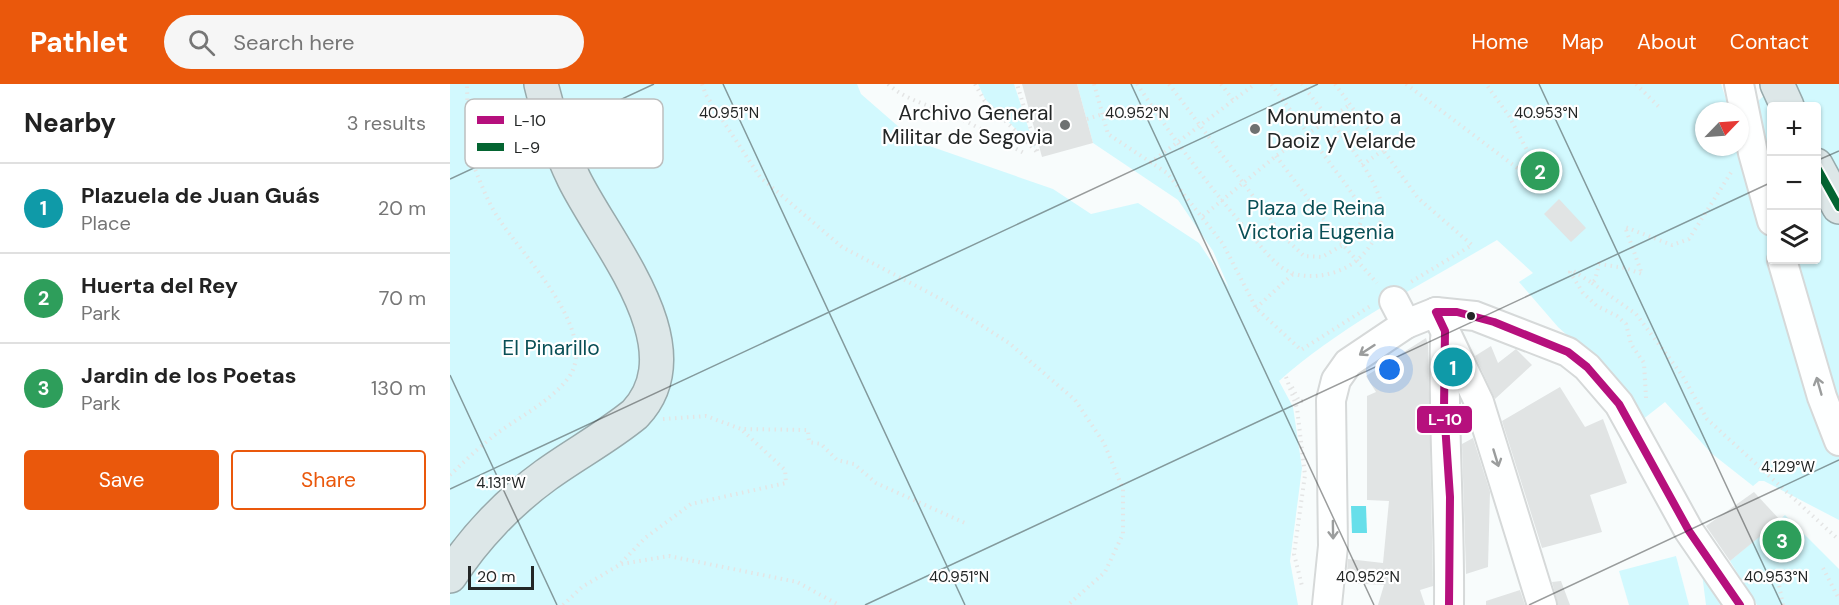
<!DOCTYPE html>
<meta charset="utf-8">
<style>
body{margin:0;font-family:"DM Sans",sans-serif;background:#f6f6f6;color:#222}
.controls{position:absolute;right:18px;top:18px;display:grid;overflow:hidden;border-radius:6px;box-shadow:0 2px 4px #0004}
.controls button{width:54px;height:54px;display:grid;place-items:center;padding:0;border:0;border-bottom:2px solid #e0e0e0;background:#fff;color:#222;font:30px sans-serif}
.compass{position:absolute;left:1245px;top:18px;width:54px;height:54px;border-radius:50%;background:#fff;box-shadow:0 2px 4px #0004;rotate:65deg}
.scale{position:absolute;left:18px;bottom:15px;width:66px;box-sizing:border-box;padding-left:6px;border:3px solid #232626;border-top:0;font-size:16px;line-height:21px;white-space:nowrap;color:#232626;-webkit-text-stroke:4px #fff;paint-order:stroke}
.you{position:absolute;left:940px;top:286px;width:21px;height:21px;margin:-15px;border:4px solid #fff;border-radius:50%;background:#1a73e8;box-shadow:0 0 0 9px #1a73e833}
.badge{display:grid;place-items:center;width:39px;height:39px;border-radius:50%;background:#ea580c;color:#fff;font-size:20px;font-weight:700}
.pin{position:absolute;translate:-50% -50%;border:3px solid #fff;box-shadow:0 2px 6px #0006}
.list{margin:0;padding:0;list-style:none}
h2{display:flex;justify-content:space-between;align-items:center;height:78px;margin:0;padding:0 24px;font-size:26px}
h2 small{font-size:20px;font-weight:400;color:#767676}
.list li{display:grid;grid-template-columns:39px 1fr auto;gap:18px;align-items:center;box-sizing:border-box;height:90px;padding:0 24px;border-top:2px solid #e0e0e0}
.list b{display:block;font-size:22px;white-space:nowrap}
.list p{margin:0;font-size:20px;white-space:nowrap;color:#767676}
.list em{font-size:20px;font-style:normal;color:#767676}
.actions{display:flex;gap:12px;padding:18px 24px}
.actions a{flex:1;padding:14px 0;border:2px solid #ea580c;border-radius:6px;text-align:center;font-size:21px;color:#ea580c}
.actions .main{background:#ea580c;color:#fff}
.icon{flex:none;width:33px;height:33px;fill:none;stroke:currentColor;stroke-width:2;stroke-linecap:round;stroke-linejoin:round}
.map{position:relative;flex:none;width:1389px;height:521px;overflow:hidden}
header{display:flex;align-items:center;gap:36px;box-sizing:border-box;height:84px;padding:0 30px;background:#ea580c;color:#fff}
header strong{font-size:28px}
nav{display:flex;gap:33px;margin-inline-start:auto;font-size:21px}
.search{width:420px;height:54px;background:#f6f6f6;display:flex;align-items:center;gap:15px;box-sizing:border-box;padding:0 21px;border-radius:33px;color:#767676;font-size:22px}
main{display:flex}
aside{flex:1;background:#fff}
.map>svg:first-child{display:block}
.green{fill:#d2f9fe;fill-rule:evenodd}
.water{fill:#67dfea}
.building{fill:#e1e4e4}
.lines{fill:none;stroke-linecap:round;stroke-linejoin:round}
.minor-casing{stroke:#d6d9d9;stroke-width:32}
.major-casing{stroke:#98aaac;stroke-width:36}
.path{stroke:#e4e5e5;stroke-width:4;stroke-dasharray:1.5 4.5;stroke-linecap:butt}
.minor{stroke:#feffff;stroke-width:28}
.major{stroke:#dde7e8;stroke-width:33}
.bus-1-casing{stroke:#fff;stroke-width:12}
.bus-2-casing{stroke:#fff;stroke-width:12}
.bus-1{stroke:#b6107d;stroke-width:8}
.bus-2{stroke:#046532;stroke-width:8}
.oneway{stroke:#9b9d9d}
.ticks{fill:none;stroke:#232626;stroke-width:1.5;stroke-opacity:0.45}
.poi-dot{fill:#6e7171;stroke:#fff;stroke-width:2}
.bus-dot{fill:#232626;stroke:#fff;stroke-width:2}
.labels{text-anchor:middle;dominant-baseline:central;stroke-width:4.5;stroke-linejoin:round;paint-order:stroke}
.poi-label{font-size:21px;fill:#232626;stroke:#fff;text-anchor:end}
.park-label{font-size:21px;fill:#094f56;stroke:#fff}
.key{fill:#fff;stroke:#bdbebe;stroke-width:1.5}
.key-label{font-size:16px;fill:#232626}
.ticks-label{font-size:15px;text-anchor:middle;fill:#232626;stroke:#fff;stroke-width:4.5;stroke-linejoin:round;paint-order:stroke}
.line-badge{stroke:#fff;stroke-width:2}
.badge-label{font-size:16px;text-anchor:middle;font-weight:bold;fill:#fff}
</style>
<header>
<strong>Pathlet</strong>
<div class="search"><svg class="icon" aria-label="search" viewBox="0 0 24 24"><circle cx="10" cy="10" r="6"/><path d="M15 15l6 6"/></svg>Search here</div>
<nav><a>Home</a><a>Map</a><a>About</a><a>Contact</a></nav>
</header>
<main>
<aside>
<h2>Nearby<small>3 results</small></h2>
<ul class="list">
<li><span class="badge" style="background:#0f9aa8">1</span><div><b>Plazuela de Juan Guás</b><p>Place</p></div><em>20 m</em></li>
<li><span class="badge" style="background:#2e9e5b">2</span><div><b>Huerta del Rey</b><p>Park</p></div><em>70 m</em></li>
<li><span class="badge" style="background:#2e9e5b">3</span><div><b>Jardin de los Poetas</b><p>Park</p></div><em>130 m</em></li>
</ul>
<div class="actions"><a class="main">Save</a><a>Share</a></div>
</aside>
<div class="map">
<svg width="1389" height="521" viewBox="0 0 1389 521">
<rect width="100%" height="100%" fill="#f8fcfc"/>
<g class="green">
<path d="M0,0H407L411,10L465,57L603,105L641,130L688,119L749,159L779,204L763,167L728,116L643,59L627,0H1271L1280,27H1254V63H1290V33L1327,0H1389V436L1314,397H1309L1303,402L1261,369L1215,318L1192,336L1172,301L1108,243L1069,198L1083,189L1047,156C974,199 892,241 829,297L843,323L852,384L840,477L848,521H0ZM1322,22H1366V176H1322Z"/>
<polygon points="528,0 564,0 585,64 535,15"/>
<polygon points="1335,431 1389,485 1389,521 1307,521 1280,477"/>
<polygon points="1226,472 1239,521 1179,521 1169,487"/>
<polygon points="1251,482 1283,521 1256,521"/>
</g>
<polygon class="water" points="901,422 916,422 917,449 902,449"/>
<g class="building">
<polygon points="572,0 627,0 643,59 592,73"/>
<polygon points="1109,115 1136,144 1121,158 1094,130"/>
<polygon points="976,254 978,261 983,502 970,506 975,521 928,521 934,501 896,499 898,475 933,479 939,417 917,416 917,312 926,308 916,292"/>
<polygon points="1041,262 1048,279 1066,265 1082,281 1045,315 1025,272"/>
<polygon points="1110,303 1135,343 1153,335 1177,399 1140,411 1152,448 1092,464 1052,337"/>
<polygon points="1023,354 1040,408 1038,483 1016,490 1012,360"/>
<polygon points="1304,408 1330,436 1280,477 1256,442"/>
<polygon points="1111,497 1120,521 1108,521 1102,498"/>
<polygon points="1070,506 1075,521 1036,521 1036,517"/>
</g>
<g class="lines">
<defs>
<g id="minor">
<polyline points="1289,0 1303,69 1322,137"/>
<polyline points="1332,176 1372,313 1389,357"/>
<polyline points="944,217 956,240"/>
<polyline points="986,228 1029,318 1092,521"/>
<path d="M995,255C993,344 1000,432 999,521"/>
<polyline points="877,521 883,462 881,316 886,296 898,279 956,240 986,228 1025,232 1118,268 1137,283 1169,320 1239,447 1290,521"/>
</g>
<g id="major">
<polyline points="1327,0 1337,22"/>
<polyline points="1366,81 1389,123"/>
<path d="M0,492C24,454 60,417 96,391C125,370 157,353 185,330C248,263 156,160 124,95C109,64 99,33 91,0"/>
</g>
</defs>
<use href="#minor" class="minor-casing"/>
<use href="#major" class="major-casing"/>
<g class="path">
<polyline points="252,0 256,11 310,93 392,163 489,214 559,259 625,316 654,359 673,405 673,450 655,488 618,521"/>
<path d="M438,0C458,18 481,21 505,32C529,43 551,57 574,69"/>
<polyline points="525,0 534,16 588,69 567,0"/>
<polyline points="644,0 658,50 717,89 773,160 806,224 851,266 922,221"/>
<path d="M687,0C720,50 756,99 796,145C808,158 819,175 834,185C851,196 877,193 895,184C919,172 939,140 929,112C916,76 875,32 852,0"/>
<polyline points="719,0 833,152 854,172 872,173 893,161 909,143 912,135 909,120 897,102 821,0"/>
<polyline points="771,0 783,16"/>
<polyline points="885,0 968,114 1022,161 959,199"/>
<polyline points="956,0 1099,108 1059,32 1036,0"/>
<polyline points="1186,0 1211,25"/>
<polyline points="637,35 653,30"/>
<polyline points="826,72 893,161 927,199"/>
<polyline points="700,79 805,0"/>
<polyline points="912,81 935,65"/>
<polyline points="753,132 826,72 901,20"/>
<polyline points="1142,199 1186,230 1232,291 1257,335 1389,456"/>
<polyline points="806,224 844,189"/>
<polyline points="836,293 847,324 855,391 844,470 852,502"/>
<polyline points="842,303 849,317 856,317"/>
<polyline points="1196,314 1194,279 1181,260 1176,240 1167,232 1147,222 1133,209 1120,188 1122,186 1142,199 1145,196 1149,180 1175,184 1192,190 1175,143 1222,161 1239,155 1282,87"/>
<polyline points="213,335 256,332 291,345 358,346 359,358 371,360 387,376 404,380 426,399 515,439"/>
<path d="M0,391C13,379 26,366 41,354C66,334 100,319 119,293C150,248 72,171 49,135C40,122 33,105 27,90C16,64 18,28 17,0"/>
<polyline points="171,479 195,454 241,420 336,399 335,386 291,345"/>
<polyline points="1373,484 1389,515"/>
<polyline points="1328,496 1333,521"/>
<polyline points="113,521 132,503 171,480 219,472 347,498 389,521"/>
</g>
<use href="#minor" class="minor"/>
<use href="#major" class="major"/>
<defs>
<polyline id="bus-1" points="999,521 1000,413 994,325 995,247 986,228 1007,228 1044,238 1118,268 1137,283 1169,320 1239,447 1290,521"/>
<polyline id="bus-2" points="1366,82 1389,123"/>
</defs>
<use href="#bus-1" class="bus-1-casing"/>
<use href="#bus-2" class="bus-2-casing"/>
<use href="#bus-1" class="bus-1"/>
<use href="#bus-2" class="bus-2"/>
</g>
<defs><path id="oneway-shaft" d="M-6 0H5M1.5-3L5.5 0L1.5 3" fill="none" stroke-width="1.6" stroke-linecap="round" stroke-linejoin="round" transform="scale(1.5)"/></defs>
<g class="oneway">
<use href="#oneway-shaft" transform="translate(917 266) rotate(147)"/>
<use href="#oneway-shaft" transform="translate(1369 302) rotate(-106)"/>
<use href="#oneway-shaft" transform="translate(1046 374) rotate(73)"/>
<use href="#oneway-shaft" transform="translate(883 446) rotate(89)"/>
</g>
<path class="ticks" d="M273,0L515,521M681,0L924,521M1089,0L1332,521M1366,77L1389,67M0,95L204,0M0,291L107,521M0,405L868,0M415,521L1322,98M1079,521L1389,376"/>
<g class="poi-dot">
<circle cx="615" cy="41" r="6"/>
<circle cx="805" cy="45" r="6"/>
</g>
<circle class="bus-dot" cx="1021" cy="232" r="5"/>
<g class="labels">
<g class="poi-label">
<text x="603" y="29">Archivo General<tspan x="603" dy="24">Militar de Segovia</tspan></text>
<text x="817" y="33" text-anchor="start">Monumento a<tspan x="817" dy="24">Daoiz y Velarde</tspan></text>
</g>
<g class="park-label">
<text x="866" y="124">Plaza de Reina<tspan x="866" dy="24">Victoria Eugenia</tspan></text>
<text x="101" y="264">El Pinarillo</text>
</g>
</g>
<rect x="15" y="15" width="198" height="69" rx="9" class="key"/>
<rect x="27" y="32" width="27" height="8" fill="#b6107d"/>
<rect x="27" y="59" width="27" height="8" fill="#046532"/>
<g class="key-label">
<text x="64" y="42">L-10</text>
<text x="64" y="69">L-9</text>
</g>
<g class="ticks-label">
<text x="279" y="34">40.951°N</text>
<text x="687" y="34">40.952°N</text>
<text x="1096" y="34">40.953°N</text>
<text x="1338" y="388">4.129°W</text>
<text x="51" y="404">4.131°W</text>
<text x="509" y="498">40.951°N</text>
<text x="918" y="498">40.952°N</text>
<text x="1326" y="498">40.953°N</text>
</g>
<rect class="line-badge" x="966" y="321" width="57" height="29" rx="6" fill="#b6107d"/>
<g class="badge-label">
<text x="995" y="341">L-10</text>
</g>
</svg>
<div class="controls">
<button>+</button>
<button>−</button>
<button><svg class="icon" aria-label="layers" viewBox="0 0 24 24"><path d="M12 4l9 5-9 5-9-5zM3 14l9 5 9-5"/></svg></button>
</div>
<svg class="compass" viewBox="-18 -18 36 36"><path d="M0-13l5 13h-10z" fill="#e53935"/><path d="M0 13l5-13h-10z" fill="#767676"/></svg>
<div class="scale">20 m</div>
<div class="you"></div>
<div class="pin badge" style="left:1003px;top:283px;background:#0f9aa8">1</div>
<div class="pin badge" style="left:1090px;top:87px;background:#2e9e5b">2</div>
<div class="pin badge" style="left:1332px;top:456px;background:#2e9e5b">3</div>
</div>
</main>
